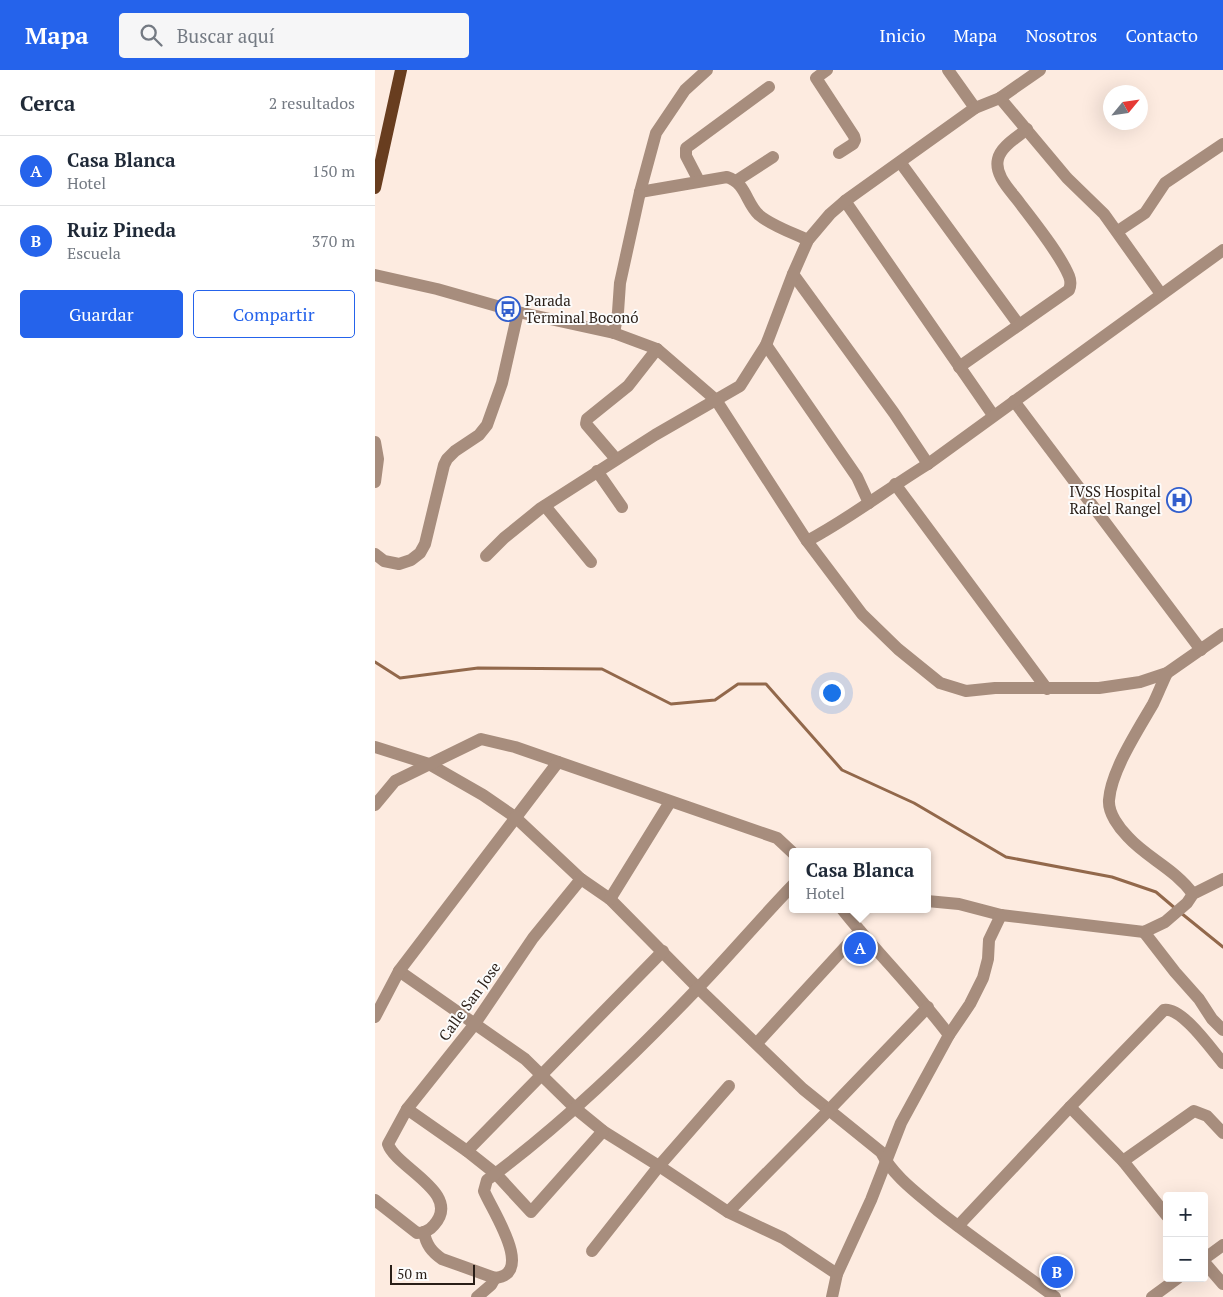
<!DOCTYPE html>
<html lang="es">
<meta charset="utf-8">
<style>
body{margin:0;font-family:"PT Serif",serif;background:#f6f6f7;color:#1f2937}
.controls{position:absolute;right:15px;bottom:15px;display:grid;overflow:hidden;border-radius:5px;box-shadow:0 5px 20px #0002}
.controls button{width:45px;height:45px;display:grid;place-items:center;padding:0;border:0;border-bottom:1px solid #e0e1e3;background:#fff;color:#1f2937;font:25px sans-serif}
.compass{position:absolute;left:728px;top:15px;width:45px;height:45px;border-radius:50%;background:#fff;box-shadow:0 5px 20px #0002;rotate:61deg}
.scale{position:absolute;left:15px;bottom:12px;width:85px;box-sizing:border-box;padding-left:5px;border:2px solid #291e17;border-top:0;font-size:14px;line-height:18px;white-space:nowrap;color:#291e17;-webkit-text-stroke:4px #fcfcfc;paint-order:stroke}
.you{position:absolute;left:456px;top:622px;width:18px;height:18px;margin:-12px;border:4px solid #fff;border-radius:50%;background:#1a73e8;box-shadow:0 0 0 8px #1a73e833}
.badge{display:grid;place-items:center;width:32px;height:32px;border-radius:50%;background:#2563eb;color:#fff;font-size:16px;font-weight:700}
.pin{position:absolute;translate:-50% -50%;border:2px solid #fff;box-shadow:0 1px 5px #0006}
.popup{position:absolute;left:414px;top:778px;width:142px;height:65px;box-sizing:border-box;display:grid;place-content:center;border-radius:5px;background:#fff;filter:drop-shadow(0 1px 4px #0005);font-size:16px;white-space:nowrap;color:#747a83}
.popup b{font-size:19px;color:#1f2937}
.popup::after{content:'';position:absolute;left:50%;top:100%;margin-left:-10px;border:10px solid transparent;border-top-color:#fff}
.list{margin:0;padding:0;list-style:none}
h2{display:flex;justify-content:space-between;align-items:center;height:65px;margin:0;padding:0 20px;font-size:21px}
h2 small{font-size:16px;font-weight:400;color:#747a83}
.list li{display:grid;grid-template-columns:32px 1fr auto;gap:15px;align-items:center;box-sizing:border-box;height:70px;padding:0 20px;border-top:1px solid #e0e1e3}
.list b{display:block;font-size:19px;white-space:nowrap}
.list p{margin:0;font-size:16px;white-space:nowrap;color:#747a83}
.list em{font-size:16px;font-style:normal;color:#747a83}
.actions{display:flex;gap:10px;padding:15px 20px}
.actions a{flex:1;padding:11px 0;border:1px solid #2563eb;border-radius:5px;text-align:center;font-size:18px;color:#2563eb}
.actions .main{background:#2563eb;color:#fff}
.icon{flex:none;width:28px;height:28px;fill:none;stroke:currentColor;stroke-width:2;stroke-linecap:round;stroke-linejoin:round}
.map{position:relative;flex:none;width:848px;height:1227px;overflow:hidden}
header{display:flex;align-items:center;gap:30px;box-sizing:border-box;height:70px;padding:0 25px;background:#2563eb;color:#fff}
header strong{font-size:24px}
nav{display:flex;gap:28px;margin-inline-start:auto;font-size:18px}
.search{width:350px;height:45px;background:#f6f6f7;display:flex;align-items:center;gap:12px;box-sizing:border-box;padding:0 18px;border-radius:5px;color:#747a83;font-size:19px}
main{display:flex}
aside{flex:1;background:#fff}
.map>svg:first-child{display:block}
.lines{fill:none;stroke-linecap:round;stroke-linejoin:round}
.stream{stroke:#92684b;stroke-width:3}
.minor{stroke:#a78d7d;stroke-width:12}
.major{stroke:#683d1f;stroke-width:12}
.labels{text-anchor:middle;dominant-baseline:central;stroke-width:4;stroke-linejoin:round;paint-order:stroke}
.poi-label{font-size:15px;fill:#291e17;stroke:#fcfcfc;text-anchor:start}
.street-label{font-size:15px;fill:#291e17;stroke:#fcfcfc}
</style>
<header>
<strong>Mapa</strong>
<div class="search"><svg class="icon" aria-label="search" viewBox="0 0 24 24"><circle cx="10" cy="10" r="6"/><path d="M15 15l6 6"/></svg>Buscar aquí</div>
<nav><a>Inicio</a><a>Mapa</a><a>Nosotros</a><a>Contacto</a></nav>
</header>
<main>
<aside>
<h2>Cerca<small>2 resultados</small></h2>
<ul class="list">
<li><span class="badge">A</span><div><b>Casa Blanca</b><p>Hotel</p></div><em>150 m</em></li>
<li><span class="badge">B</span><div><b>Ruiz Pineda</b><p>Escuela</p></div><em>370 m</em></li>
</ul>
<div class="actions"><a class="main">Guardar</a><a>Compartir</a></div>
</aside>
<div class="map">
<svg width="848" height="1227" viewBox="0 0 848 1227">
<rect width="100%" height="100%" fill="#fdebe0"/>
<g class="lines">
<g class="stream">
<polyline points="0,592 25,608 103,598 227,599 296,634 340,630 363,614 391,614 467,700 539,733 631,787 737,807 781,822 801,839"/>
<polyline points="806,843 848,877"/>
</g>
<g class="minor">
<polyline points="452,0 441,8 479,66 480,70 478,74 464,83"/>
<polyline points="573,0 600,38"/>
<polyline points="625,28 692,108 729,144 786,224"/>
<polyline points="525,92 644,255"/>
<polyline points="324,111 311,86 311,78 394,17"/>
<polyline points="361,111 398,87"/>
<path d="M265,122L352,107C371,113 371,133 384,145C397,156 418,163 433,170"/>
<polyline points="470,131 618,345"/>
<polyline points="743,161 770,143 790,113 848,74"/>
<polyline points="418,204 519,343 553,394"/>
<polyline points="0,205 62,219 143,242 239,263 282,279 341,330 432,471 487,544 523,579 565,613 591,621 620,618 724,618 765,612 792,603 848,564"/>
<polyline points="239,263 243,242 245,213 265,122 281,63 310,20 332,0"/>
<polyline points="391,275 482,407 494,433"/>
<path d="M584,297L694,220C696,215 696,211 694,206C685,184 659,152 644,132C635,120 619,105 623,89C626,76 643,67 652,59"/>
<polyline points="639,331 826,580"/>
<polyline points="0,372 3,389 0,412"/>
<polyline points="241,389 211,354 212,349 253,316 282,279"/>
<polyline points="222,401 247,437"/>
<polyline points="520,414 672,619"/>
<polyline points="170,436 216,492"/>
<path d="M432,471C474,449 512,419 553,394L848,180"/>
<polyline points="0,484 9,491 24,494 36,490 45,483 50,474 69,395 72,389 80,381 104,365 112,355 127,313 143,242"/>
<polyline points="111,486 129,468 166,438 280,365 365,316 391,275 418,204 433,170 455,144 470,131 600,38 625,28 665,0"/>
<path d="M792,603C787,613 783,624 778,634C763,660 736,701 734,730C733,743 744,758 753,767C772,788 800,799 818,824"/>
<path d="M0,677L54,694L108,725L140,747L206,809L235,829L323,918L428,1019L506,1082C518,1106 542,1123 562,1140C600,1170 641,1198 680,1227"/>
<polyline points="0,735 20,711 106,669 140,677 402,768 418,783"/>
<polyline points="235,829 295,732"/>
<polyline points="552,831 584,834 626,845 769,862 790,852 812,833 818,824 848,809"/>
<path d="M467,839C501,882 541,921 574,965"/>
<polyline points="769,862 800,902 824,929 837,949 848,960"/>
<polyline points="24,901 150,989 201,1039 228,1061 284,1096 353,1142 408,1168 462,1204"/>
<polyline points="0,947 24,901 183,692"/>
<polyline points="382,973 485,861"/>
<polyline points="695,1037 748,1091 792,1146"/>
<polyline points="32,1039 92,1081 121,1104 156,1142 228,1061"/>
<polyline points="92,1081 288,881"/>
<polyline points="748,1091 819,1041 832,1046 848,1063"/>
<path d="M0,1130L42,1163C49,1163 55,1160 59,1155C88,1123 21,1098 13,1074L32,1039L99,955L158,868L206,809"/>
<polyline points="353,1142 453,1041 553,937"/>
<path d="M583,1156L695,1037L789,940C807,937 836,979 848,993"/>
<path d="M49,1162C51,1175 57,1182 67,1189L120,1208C161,1204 116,1139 109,1121L112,1110C188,1054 257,987 322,919C355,885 385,849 418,815"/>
<polyline points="217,1181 284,1096 354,1016"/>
<polyline points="829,1189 848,1175"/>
<polyline points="829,1192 848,1214"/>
<polyline points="102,1227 116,1215 120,1208"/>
<polyline points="457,1227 462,1204 496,1130 526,1053 574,965 595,934 608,908 613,889 614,870 626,845"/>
<polyline points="777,1227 803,1208"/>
</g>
<polyline class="major" points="0,118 26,0"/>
</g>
<defs>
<symbol id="bus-ring" viewBox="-11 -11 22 22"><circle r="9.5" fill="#fcfcfc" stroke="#315ecd" stroke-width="1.5"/><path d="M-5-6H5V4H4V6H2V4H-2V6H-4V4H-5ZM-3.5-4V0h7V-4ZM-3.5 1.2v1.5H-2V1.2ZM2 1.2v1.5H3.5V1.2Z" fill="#315ecd"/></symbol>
<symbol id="hospital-ring" viewBox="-11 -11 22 22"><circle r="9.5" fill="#fcfcfc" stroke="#315ecd" stroke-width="1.5"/><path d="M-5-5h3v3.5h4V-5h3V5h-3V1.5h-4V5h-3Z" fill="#315ecd"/></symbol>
</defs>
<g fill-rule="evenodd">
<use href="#bus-ring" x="119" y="225" width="28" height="28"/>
<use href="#hospital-ring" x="790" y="416" width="28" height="28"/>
</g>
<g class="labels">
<g class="poi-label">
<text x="150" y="230">Parada<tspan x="150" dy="17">Terminal Boconó</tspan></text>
<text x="786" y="421" text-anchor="end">IVSS Hospital<tspan x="786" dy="17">Rafael Rangel</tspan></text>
</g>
<g class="street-label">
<text transform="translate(94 931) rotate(-54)">Calle San Jose</text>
</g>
</g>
</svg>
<div class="controls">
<button>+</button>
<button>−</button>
</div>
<svg class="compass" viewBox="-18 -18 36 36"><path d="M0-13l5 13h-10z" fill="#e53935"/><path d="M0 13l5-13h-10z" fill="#747a83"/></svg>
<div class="scale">50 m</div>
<div class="you"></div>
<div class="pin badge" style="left:485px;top:878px">A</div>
<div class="popup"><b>Casa Blanca</b>Hotel</div>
<div class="pin badge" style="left:682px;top:1202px">B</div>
</div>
</main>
